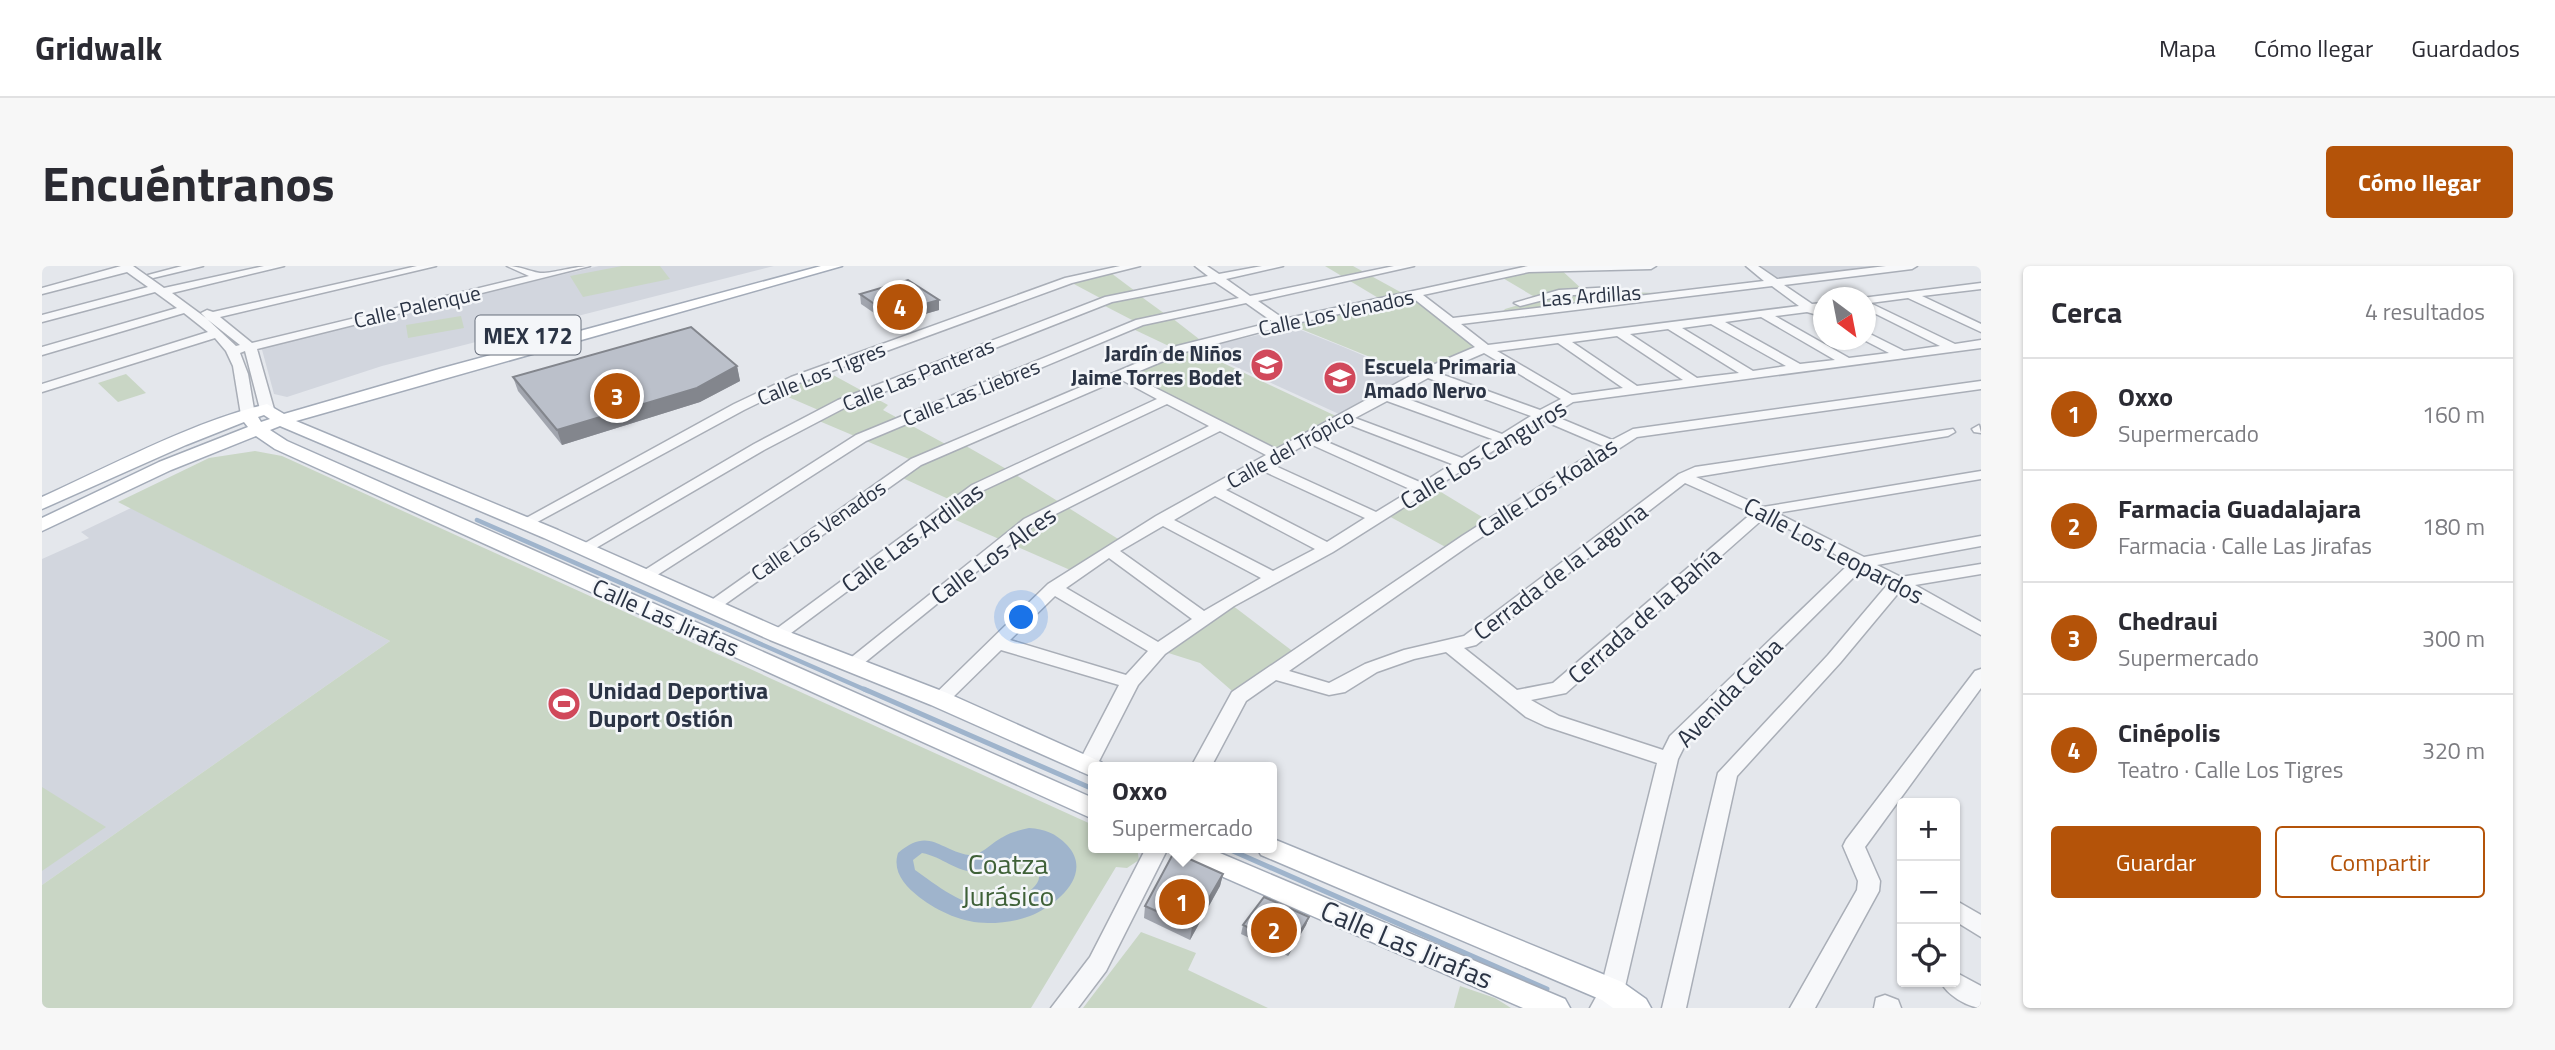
<!DOCTYPE html>
<html lang="es">
<meta charset="utf-8">
<style>
body{margin:0;font-family:"Titillium Web",sans-serif;background:#f7f7f7;color:#2b2b33}
.controls{position:absolute;right:21px;bottom:21px;display:grid;overflow:hidden;border-radius:7px;box-shadow:0 2px 5px #0004}
.controls button{width:63px;height:63px;display:grid;place-items:center;padding:0;border:0;border-bottom:2px solid #e1e1e2;background:#fff;color:#2b2b33;font:35px sans-serif}
.compass{position:absolute;left:1771px;top:21px;width:63px;height:63px;border-radius:50%;background:#fff;box-shadow:0 2px 5px #0004;rotate:148deg}
.you{position:absolute;left:980px;top:352px;width:24px;height:24px;margin:-18px;border:5px solid #fff;border-radius:50%;background:#1a73e8;box-shadow:0 0 0 10px #1a73e833}
.badge{display:grid;place-items:center;width:46px;height:46px;border-radius:50%;background:#b45309;color:#fff;font-size:23px;font-weight:700}
.pin{position:absolute;translate:-50% -50%;border:4px solid #fff;box-shadow:0 2px 7px #0006}
.popup{position:absolute;left:1046px;top:496px;width:189px;height:91px;box-sizing:border-box;display:grid;place-content:center;border-radius:7px;background:#fff;filter:drop-shadow(0 2px 5px #0005);font-size:23px;white-space:nowrap;color:#7c7c81}
.popup b{font-size:26px;color:#2b2b33}
.popup::after{content:'';position:absolute;left:50%;top:100%;margin-left:-14px;border:14px solid transparent;border-top-color:#fff}
.list{margin:0;padding:0;list-style:none}
h2{display:flex;justify-content:space-between;align-items:center;height:91px;margin:0;padding:0 28px;font-size:30px}
h2 small{font-size:23px;font-weight:400;color:#7c7c81}
.list li{display:grid;grid-template-columns:46px 1fr auto;gap:21px;align-items:center;box-sizing:border-box;height:112px;padding:0 28px;border-top:2px solid #e1e1e2}
.list b{display:block;font-size:26px;white-space:nowrap}
.list p{margin:0;font-size:23px;white-space:nowrap;color:#7c7c81}
.list em{font-size:23px;font-style:normal;color:#7c7c81}
.actions{display:flex;gap:14px;padding:21px 28px}
.actions a{flex:1;padding:16px 0;border:2px solid #b45309;border-radius:7px;text-align:center;font-size:24px;color:#b45309}
.actions .main{background:#b45309;color:#fff}
.icon{flex:none;width:38px;height:38px;fill:none;stroke:currentColor;stroke-width:2;stroke-linecap:round;stroke-linejoin:round}
.map{position:relative;flex:none;width:1939px;height:742px;overflow:hidden;border-radius:7px}
header{display:flex;align-items:center;gap:42px;box-sizing:border-box;height:98px;padding:0 35px;background:#fff;border-bottom:2px solid #e1e1e2}
header strong{font-size:33px}
nav{display:flex;gap:38px;margin-inline-start:auto;font-size:24px}
.intro{display:flex;align-items:center;justify-content:space-between;box-sizing:border-box;height:168px;padding:0 42px}
h1{margin:0;font-size:49px}
.button{padding:18px 32px;border-radius:7px;background:#b45309;color:#fff;font-size:24px;font-weight:700}
main{display:flex;gap:42px;padding:0 42px}
aside{flex:1;background:#fff;border-radius:7px;box-shadow:0 2px 5px #0004}
.map>svg:first-child{display:block}
.built{fill:#d2d6de}
.green{fill:#c9d6c5}
.water{fill:#9fb4cc;fill-rule:evenodd}
.lines{fill:none;stroke-linecap:round;stroke-linejoin:round}
.stream-far1{stroke:#9fb4cc;stroke-width:4.5}
.stream{stroke:#9fb4cc;stroke-width:5}
.minor-casing{stroke:#a9aeb7;stroke-width:3}
.major-casing{stroke:#a3abb8;stroke-width:3}
.minor{fill:#f7f8fa;fill-rule:evenodd}
.major{fill:#fff;fill-rule:evenodd}
.wall{fill:#a1a5ae}
.shaded-wall{fill:#83868d}
.building{fill:#bbc0ca;stroke:#83868d;stroke-width:2}
.labels{text-anchor:middle;dominant-baseline:central;stroke-width:5;stroke-linejoin:round;paint-order:stroke}
.far-street-label{font-size:21px;fill:#2b3445;stroke:#f4f6f9}
.far-poi-label{font-size:21px;font-weight:bold;fill:#2b3445;stroke:#f4f6f9;text-anchor:end}
.shield{fill:#f4f6f9;stroke:#676e7b;stroke-width:2}
.shield-label{font-size:23px;font-weight:bold;fill:#2b3445}
.street-label{font-size:24px;fill:#2b3445;stroke:#f4f6f9}
.poi-label{font-size:24px;font-weight:bold;fill:#2b3445;stroke:#f4f6f9;text-anchor:start}
.near-park-label{font-size:28px;fill:#3f6138;stroke:#f4f6f9}
.near-street-label{font-size:28px;fill:#2b3445;stroke:#f4f6f9}
</style>
<header>
<strong>Gridwalk</strong>
<nav><a>Mapa</a><a>Cómo llegar</a><a>Guardados</a></nav>
</header>
<div class="intro"><h1>Encuéntranos</h1><a class="button">Cómo llegar</a></div>
<main>
<div class="map">
<svg width="1939" height="742" viewBox="0 0 1939 742">
<rect width="100%" height="100%" fill="#e4e7ec"/>
<g class="built">
<polygon points="557,0 732,0 340,100 245,131 232,128 219,80"/>
<polygon points="1719,0 1856,0 1737,13"/>
<polygon points="1251,61 1299,80 1370,110 1297,148 1155,83"/>
<polygon points="89,242 348,375 0,619 0,293 47,272 39,266"/>
</g>
<g class="green">
<polygon points="580,0 618,0 628,13 541,31 528,10"/>
<polygon points="1283,0 1311,0 1362,28 1338,33"/>
<polygon points="1478,0 1515,0 1542,25 1619,27 1460,47 1463,43 1496,33 1459,11 1487,6"/>
<polygon points="1069,7 1093,25 1060,33 1030,17"/>
<polygon points="1097,29 1123,48 1092,55 1061,39"/>
<polygon points="1372,32 1432,80 1370,108 1249,59"/>
<polygon points="419,50 422,62 366,72 364,59"/>
<polygon points="1130,52 1157,73 1131,82 1091,63"/>
<polygon points="1149,82 1296,151 1235,184 1087,109"/>
<polygon points="782,104 846,139 841,144 907,180 917,176 966,204 1081,276 1035,307 900,248 913,236 854,209 874,196 770,152 781,146 730,124"/>
<polygon points="84,108 104,127 76,136 56,117"/>
<polygon points="213,185 240,190 1051,559 1051,582 1095,582 1097,594 1085,602 1074,601 989,742 0,742 0,619 348,375 76,236 167,192"/>
<polygon points="1389,220 1450,257 1409,284 1343,248"/>
<polygon points="1186,336 1257,390 1197,431 1158,397 1117,384"/>
<polygon points="0,521 64,561 0,605"/>
<polygon points="1099,666 1154,687 1146,704 1226,742 1041,742"/>
<polygon points="1418,720 1453,732 1469,742 1412,742"/>
</g>
<path class="water" d="M987,562C1003,563 1013,567 1025,579C1052,608 1015,639 988,650C975,655 960,657 946,657C921,657 897,646 877,631C863,620 850,606 856,587C887,560 897,584 927,589C940,590 950,576 961,571C969,566 978,564 987,562ZM880,587C902,591 914,608 941,606C954,605 974,590 987,598C1019,616 966,640 950,641C923,642 894,619 873,604L871,594Z"/>
<g class="lines">
<polyline class="stream-far1" points="435,254 826,425"/>
<g class="stream">
<polyline points="822,423 1051,523"/>
<polyline points="1184,582 1505,723"/>
</g>
<defs>
<g id="minor">
<path d="M79,0H91L122,22L222,0H242L130,27L164,52L159,47L165,44L171,46L375,0H394L178,51L210,77L487,10L465,0C477,0 486,5 498,7C507,8 534,0 548,0L215,83L232,143L225,147L218,143L203,85L198,87L206,108L213,149L206,153L199,149L191,100L184,85L173,72L0,126V118L166,66L142,47L0,89V81L135,42L113,26L0,56V49L106,21L85,6L0,28V22ZM164,52L165,53L198,79L194,80Z"/>
<polygon points="140,0 161,0 111,12 106,9"/>
<polygon points="1078,0 1098,0 1030,17 757,117 702,144 488,260 478,260 475,257 692,138 749,111 1023,12"/>
<path d="M1153,0H1165L1177,8L1220,0H1241L1184,13L1208,30L1352,0H1372L1216,35L1242,53L1486,0H1614L1609,3L1487,6L1381,29L1411,52L1722,15L1704,0H1716L1735,13L1844,0H1875L1870,3L1742,19L1770,38L1782,37V43L1772,48L1765,46L1733,50L1807,92L1847,87L1822,74L1824,66L1862,85L1898,80L1824,43V32H1820L1939,17V23L1880,30L1939,58V66L1866,32L1828,37L1913,78L1939,74V82L1531,136L1510,149L1570,174L1591,163L1939,115V123L1595,171L1432,276L1247,405L1287,417L1323,398L1362,384L1422,370L1637,208L1653,201L1911,163L1913,166L1906,170L1654,211L1721,241L1939,205V213L1735,247L1822,291L1939,270V280L1835,299L1859,311L1939,298V308L1873,319L1939,356V369L1858,325L1798,397L1695,510L1644,742H1620L1676,507L1786,389L1846,318L1820,303L1643,479L1636,493L1582,725L1573,742H1548L1559,722L1615,497L1503,460L1484,451L1404,386L1372,393L1335,406L1303,426L1287,429L1234,414L1204,435L1169,501H1149L1190,426L1420,270L1561,180L1500,154L1291,286L1192,340L1123,388L1096,419L1054,501L1045,507L1038,505L1035,500L1077,419L959,384L904,438H890L888,433L1006,318L1114,250L1224,189L1178,165L992,259L816,402L810,404L801,398L982,253L1167,160L1125,138L940,225L741,373L735,375L726,369L930,219L1115,133L1078,113L879,199L675,344L669,345L661,340L869,193L1135,80L1231,56L1204,37L1101,59L824,175L609,313L603,314L595,309L814,169L1094,54L1197,32L1173,16L1070,36L806,140L722,184L547,286L541,288L533,283L712,178L796,134L1063,31L1166,10ZM1730,20L1757,40L1446,79L1419,58ZM1371,32L1433,81L1379,104L1234,183L1088,109L1143,86L1241,60ZM1719,51L1793,94L1758,98L1683,56ZM1669,58L1744,100L1711,105L1640,62ZM1626,63L1697,107L1655,112L1588,68ZM1575,70L1641,114L1595,120L1530,76ZM1516,77L1581,122L1530,129L1455,85ZM1442,87L1519,133L1498,144L1396,107ZM1386,112L1489,150L1460,168L1355,129ZM1345,135L1450,173L1420,192L1313,152ZM1303,157L1410,198L1380,217L1276,172ZM1266,177L1370,224L1334,246L1229,198ZM1219,204L1323,252L1285,276L1184,224ZM1643,217L1710,247L1511,417L1475,424L1422,382L1434,379ZM1173,230L1273,283L1231,305L1132,254ZM1722,252L1760,269L1808,297L1628,470L1621,484L1517,450L1489,434L1524,427ZM1121,260L1219,312L1162,345L1078,285ZM1067,292L1150,353L1116,376L1024,322ZM1013,330L1106,385L1084,409L968,374Z"/>
<polygon points="1572,21 1576,22 1576,26 1517,30 1478,40 1472,37 1517,24"/>
<polygon points="1937,159 1939,167 1932,166 1930,163"/>
<polygon points="1939,403 1939,422 1823,581 1838,615 1837,625 1773,742 1748,742 1815,624 1816,615 1801,580 1804,574 1933,405"/>
<polygon points="1104,582 1126,582 1064,705 1036,742 1009,742 1048,691"/>
<polygon points="1913,634 1939,649 1939,671 1913,655"/>
<path d="M1913,706L1939,720V742C1925,741 1904,728 1899,716H1913Z"/>
<polygon points="1843,729 1856,734 1859,742 1832,742 1834,732"/>
</g>
<g id="major">
<path d="M779,0H800L254,155L516,264L742,364L905,427L1059,496L1063,501H1051V511L889,439L728,374L502,272L238,160L228,164L245,175L1051,532V553L233,183L214,170L129,204L0,265V252L117,196L206,161L202,156L144,179L0,243V231C73,198 148,157 225,138L242,148L397,103ZM222,149L228,153L219,156L216,151Z"/>
<polygon points="1229,572 1580,716 1604,733 1609,742 1571,742 1560,734 1219,589 1215,582 1229,582"/>
<polygon points="1127,582 1166,582 1523,733 1528,742 1481,742 1131,589"/>
</g>
</defs>
<use href="#minor" class="minor-casing"/>
<use href="#major" class="major-casing"/>
<use href="#minor" class="minor"/>
<use href="#major" class="major"/>
</g>
<g class="wall">
<polygon points="818,28 897,34 897,44 848,58 819,38"/>
<polygon points="695,100 698,115 658,136 520,179 476,125 471,111"/>
<polygon points="1181,608 1178,620 1148,674 1102,652 1103,640"/>
<polygon points="1267,651 1264,659 1246,690 1199,668 1201,659"/>
</g>
<g class="shaded-wall">
<polygon points="897,34 897,44 848,58 847,48"/>
<polygon points="695,100 698,115 658,136 520,179 515,164"/>
<polygon points="1181,608 1178,620 1148,674 1150,661"/>
<polygon points="1267,651 1264,659 1246,690 1248,682"/>
</g>
<g class="building">
<polygon points="866,14 897,34 847,48 818,28"/>
<polygon points="649,61 695,100 655,122 515,164 471,111"/>
<polygon points="1132,586 1181,608 1150,661 1103,640"/>
<polygon points="1222,631 1267,651 1248,682 1201,659"/>
</g>
<defs>
<symbol id="school-disc" viewBox="-11 -11 22 22"><circle r="9.5" fill="#d1495b" stroke="#f4f6f9"/><path d="M0-5L7-2L0 1L-7-2ZM-4 1L0 2.5L4 1V4Q0 6-4 4Z" fill="#fff"/></symbol>
<symbol id="stadium-disc" viewBox="-11 -11 22 22"><circle r="9.5" fill="#d1495b" stroke="#f4f6f9"/><path d="M0-5a6.5 5 0 1 0 0 10a6.5 5 0 1 0 0-10ZM-3.5-1.8h7v3.6h-7Z" fill="#fff"/></symbol>
</defs>
<g fill-rule="evenodd">
<use href="#school-disc" x="1206" y="80" width="38" height="38"/>
<use href="#school-disc" x="1279" y="93" width="38" height="38"/>
<use href="#stadium-disc" x="503" y="419" width="38" height="38"/>
</g>
<g class="labels">
<g class="far-street-label">
<text transform="translate(1549 29) rotate(-4)">Las Ardillas</text>
<text transform="translate(375 40) rotate(-13)">Calle Palenque</text>
<text transform="translate(1294 46) rotate(-12)">Calle Los Venados</text>
<text transform="translate(779 107) rotate(-22)">Calle Los Tigres</text>
<text transform="translate(876 108) rotate(-22)">Calle Las Panteras</text>
<text transform="translate(929 126) rotate(-22)">Calle Las Liebres</text>
<text transform="translate(1248 182) rotate(-29)">Calle del Trópico</text>
<text transform="translate(776 264) rotate(-35)">Calle Los Venados</text>
</g>
<g class="far-poi-label">
<text x="1200" y="87">Jardín de Niños<tspan x="1200" dy="24">Jaime Torres Bodet</tspan></text>
<text x="1322" y="100" text-anchor="start">Escuela Primaria<tspan x="1322" dy="24">Amado Nervo</tspan></text>
</g>
<rect class="shield" x="433.5" y="49.5" width="105" height="39" rx="5"/>
<g class="shield-label">
<text x="486" y="69">MEX 172</text>
</g>
<g class="street-label">
<text transform="translate(1441 188) rotate(-31)">Calle Los Canguros</text>
<text transform="translate(1505 221) rotate(-33)">Calle Los Koalas</text>
<text transform="translate(870 271) rotate(-36)">Calle Las Ardillas</text>
<text transform="translate(1792 284) rotate(28)">Calle Los Leopardos</text>
<text transform="translate(951 289) rotate(-36)">Calle Los Alces</text>
<text transform="translate(1518 305) rotate(-37)">Cerrada de la Laguna</text>
<text transform="translate(1602 349) rotate(-41)">Cerrada de la Bahía</text>
<text transform="translate(624 351) rotate(24)">Calle Las Jirafas</text>
<text transform="translate(1687 426) rotate(-46)">Avenida Ceiba</text>
</g>
<g class="poi-label">
<text x="546" y="424">Unidad Deportiva<tspan x="546" dy="28">Duport Ostión</tspan></text>
</g>
<g class="near-park-label">
<text x="966" y="597">Coatza<tspan x="966" dy="32">Jurásico</tspan></text>
</g>
<g class="near-street-label">
<text transform="translate(1365 678) rotate(23)">Calle Las Jirafas</text>
</g>
</g>
</svg>
<div class="controls">
<button>+</button>
<button>−</button>
<button><svg class="icon" aria-label="locate" viewBox="0 0 24 24"><circle cx="12" cy="12" r="6"/><path d="M12 2v4M12 18v4M2 12h4M18 12h4"/></svg></button>
</div>
<svg class="compass" viewBox="-18 -18 36 36"><path d="M0-13l5 13h-10z" fill="#e53935"/><path d="M0 13l5-13h-10z" fill="#7c7c81"/></svg>
<div class="you"></div>
<div class="pin badge" style="left:1140px;top:636px">1</div>
<div class="popup"><b>Oxxo</b>Supermercado</div>
<div class="pin badge" style="left:1232px;top:664px">2</div>
<div class="pin badge" style="left:575px;top:130px">3</div>
<div class="pin badge" style="left:858px;top:41px">4</div>
</div>
<aside>
<h2>Cerca<small>4 resultados</small></h2>
<ul class="list">
<li><span class="badge">1</span><div><b>Oxxo</b><p>Supermercado</p></div><em>160 m</em></li>
<li><span class="badge">2</span><div><b>Farmacia Guadalajara</b><p>Farmacia · Calle Las Jirafas</p></div><em>180 m</em></li>
<li><span class="badge">3</span><div><b>Chedraui</b><p>Supermercado</p></div><em>300 m</em></li>
<li><span class="badge">4</span><div><b>Cinépolis</b><p>Teatro · Calle Los Tigres</p></div><em>320 m</em></li>
</ul>
<div class="actions"><a class="main">Guardar</a><a>Compartir</a></div>
</aside>
</main>
